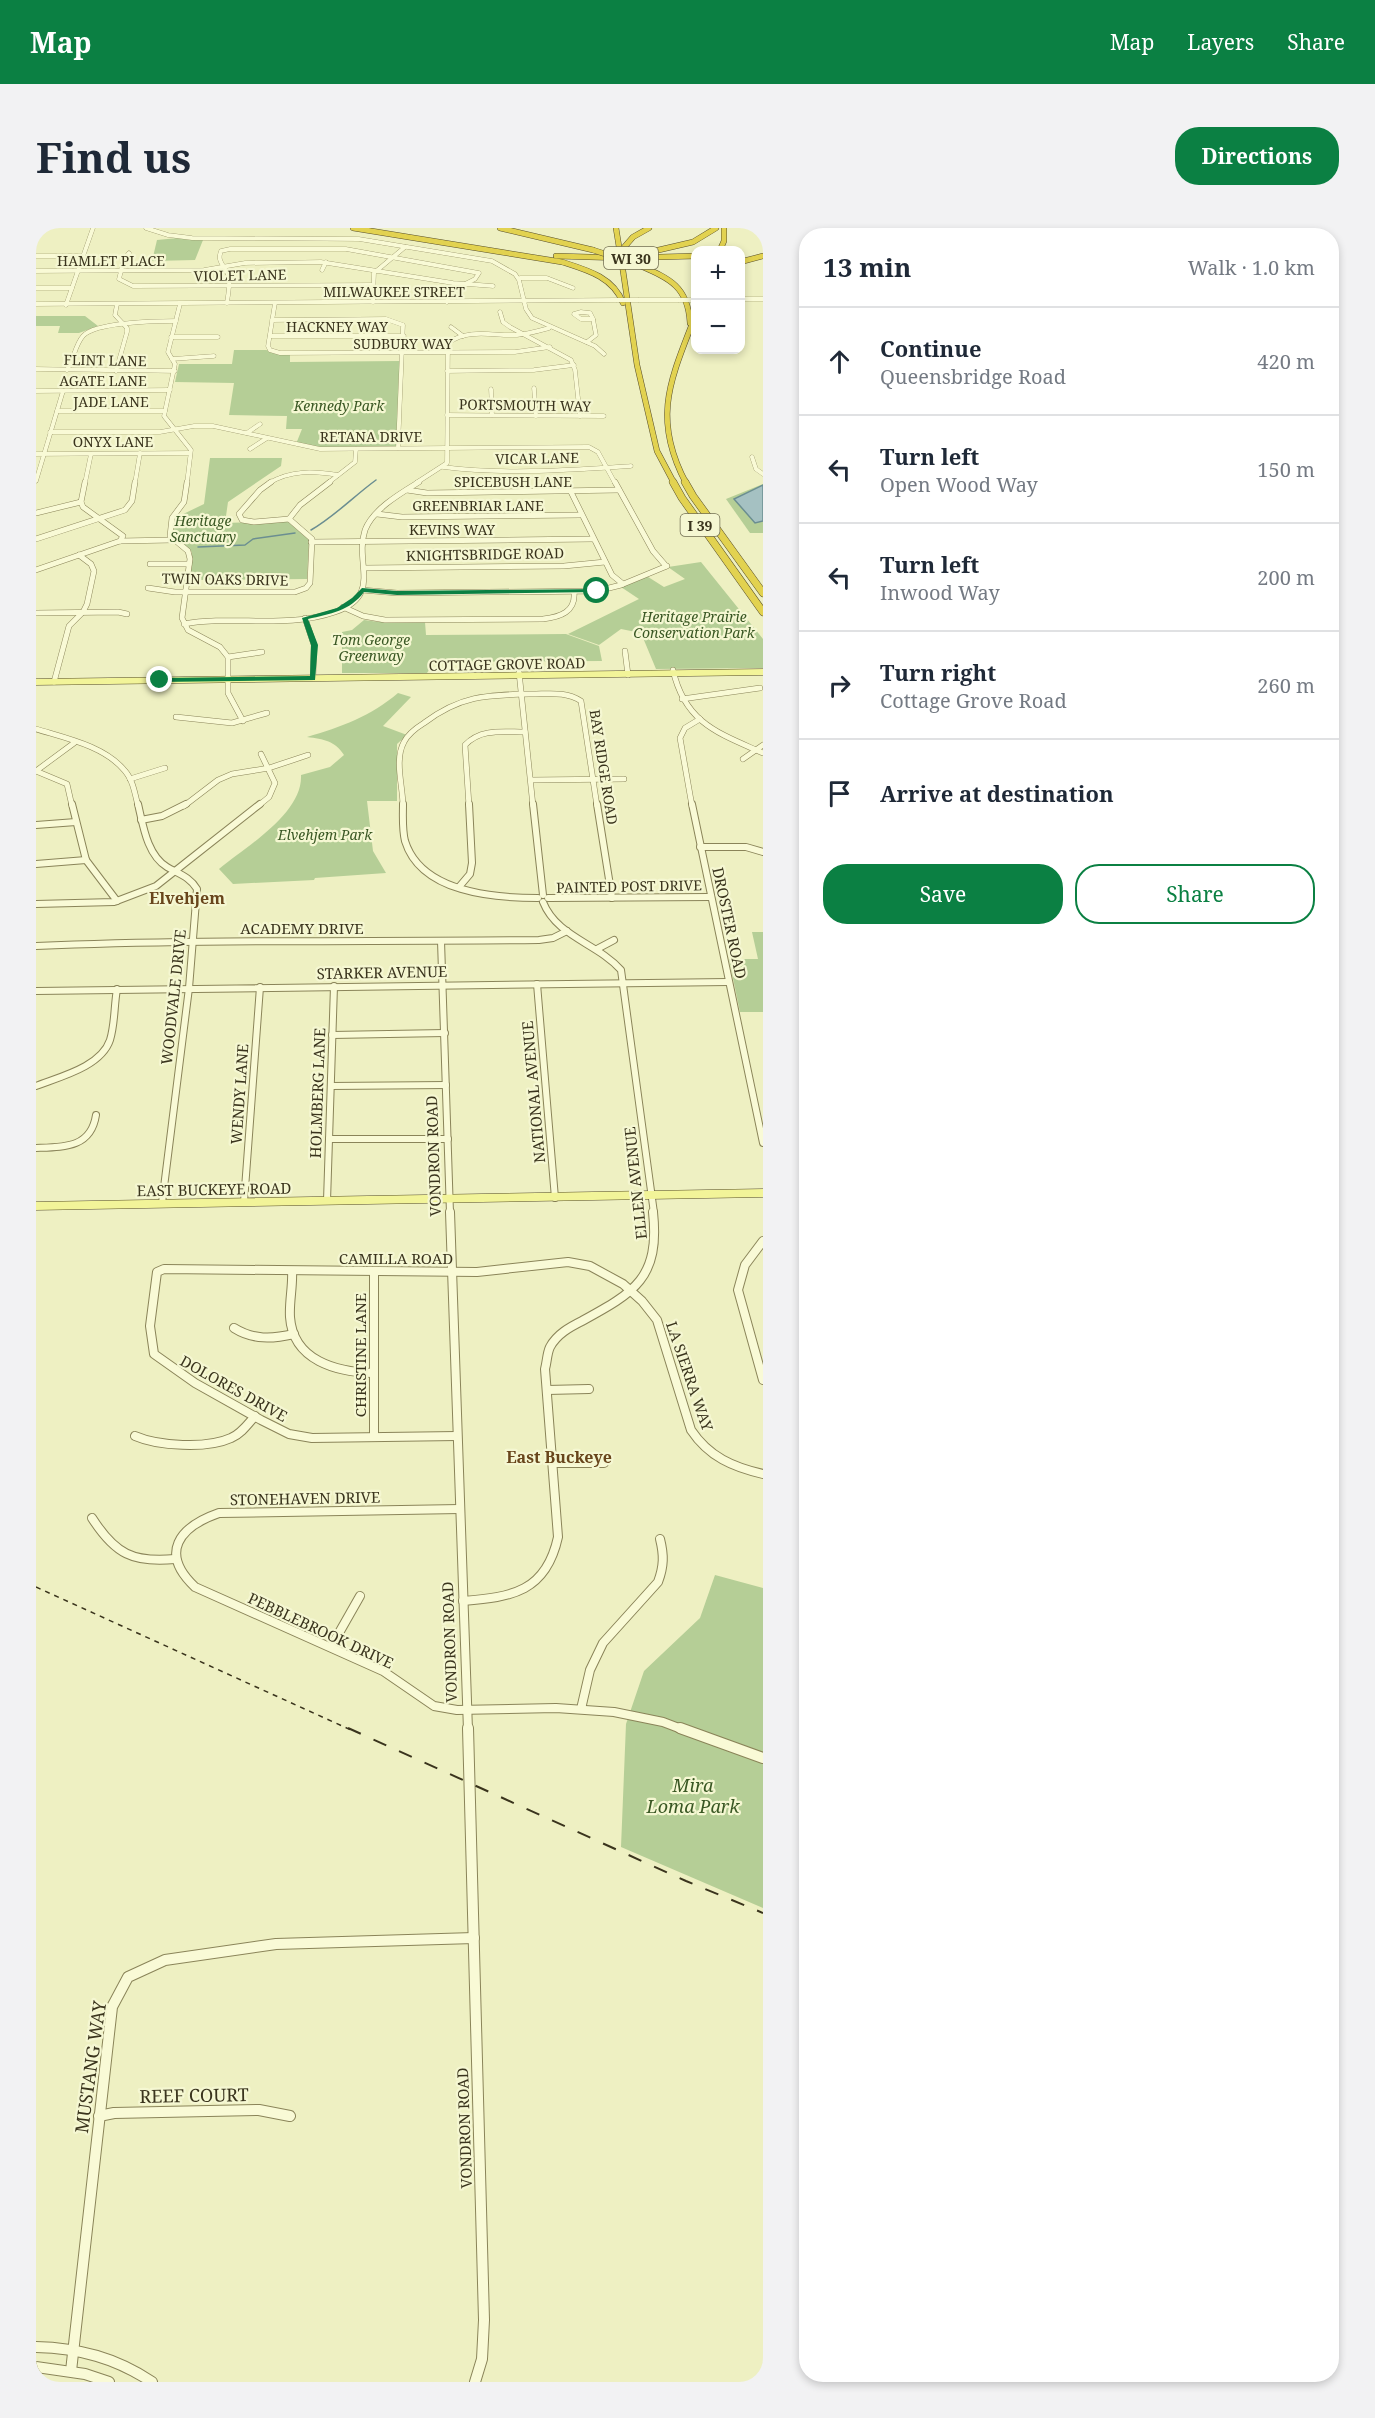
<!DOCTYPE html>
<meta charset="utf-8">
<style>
body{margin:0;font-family:"Noto Serif",serif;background:#f2f2f3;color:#1f2937}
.controls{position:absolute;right:18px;top:18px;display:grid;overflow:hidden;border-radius:12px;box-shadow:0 3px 9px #0003}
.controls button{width:54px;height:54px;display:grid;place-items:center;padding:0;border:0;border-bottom:2px solid #e0e1e3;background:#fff;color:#1f2937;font:30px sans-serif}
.stop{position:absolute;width:18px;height:18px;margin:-14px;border:4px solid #0b8043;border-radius:50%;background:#fff}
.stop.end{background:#0b8043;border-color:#fff;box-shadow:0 2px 6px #0008}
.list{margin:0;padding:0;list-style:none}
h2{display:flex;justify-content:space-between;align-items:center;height:78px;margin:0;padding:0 24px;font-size:26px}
h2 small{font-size:20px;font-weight:400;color:#747a83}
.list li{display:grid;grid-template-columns:39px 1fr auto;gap:18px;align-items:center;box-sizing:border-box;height:108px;padding:0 24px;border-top:2px solid #e0e1e3}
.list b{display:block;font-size:22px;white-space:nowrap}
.list p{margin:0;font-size:20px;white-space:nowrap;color:#747a83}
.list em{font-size:20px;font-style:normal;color:#747a83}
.actions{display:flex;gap:12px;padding:18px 24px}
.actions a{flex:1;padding:14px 0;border:2px solid #0b8043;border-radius:24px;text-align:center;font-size:21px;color:#0b8043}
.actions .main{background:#0b8043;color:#fff}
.icon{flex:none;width:33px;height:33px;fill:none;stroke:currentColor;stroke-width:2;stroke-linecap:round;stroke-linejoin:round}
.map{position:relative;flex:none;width:727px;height:2154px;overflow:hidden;border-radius:24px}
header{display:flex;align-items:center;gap:36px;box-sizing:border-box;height:84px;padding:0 30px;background:#0b8043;color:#fff}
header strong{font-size:28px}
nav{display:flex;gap:33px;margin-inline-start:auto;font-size:21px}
.intro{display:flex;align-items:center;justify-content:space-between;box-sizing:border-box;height:144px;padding:0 36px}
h1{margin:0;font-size:42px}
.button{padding:15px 27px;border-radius:24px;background:#0b8043;color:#fff;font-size:21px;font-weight:700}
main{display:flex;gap:36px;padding:0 36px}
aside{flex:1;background:#fff;border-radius:24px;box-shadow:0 3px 9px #0003}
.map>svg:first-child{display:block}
.green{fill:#b5ce96}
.water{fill:#a5c1c2;stroke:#6b8e91;stroke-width:1.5}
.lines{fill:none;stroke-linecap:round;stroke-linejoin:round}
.stream{stroke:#6b8e91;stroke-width:1.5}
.minor-far4-casing{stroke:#8a8459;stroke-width:4.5}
.minor-far3-casing{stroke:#8a8459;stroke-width:6}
.minor-far2-casing{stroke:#8a8459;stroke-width:8}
.minor-far1-casing{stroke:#8a8459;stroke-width:10}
.minor-casing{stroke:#8a8459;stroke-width:12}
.major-far1-casing{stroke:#584f2d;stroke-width:7}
.major-casing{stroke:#584f2d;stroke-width:9}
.highway-far1-casing{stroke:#584f2d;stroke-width:6}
.highway-casing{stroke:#584f2d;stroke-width:8}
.minor-far4{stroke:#f9fad6;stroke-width:4}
.minor-far3{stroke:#f9fad6;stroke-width:5}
.minor-far2{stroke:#f9fad6;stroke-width:6}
.minor-far1{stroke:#f9fad6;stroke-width:8}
.minor{stroke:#f9fad6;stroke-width:10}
.major-far1{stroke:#f2f499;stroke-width:6}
.major{stroke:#f2f499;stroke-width:8}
.highway-far1{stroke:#e2d250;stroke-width:5}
.highway{stroke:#e2d250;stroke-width:7}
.rail-far1{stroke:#3a341d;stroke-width:1.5;stroke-dasharray:5 5;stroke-linecap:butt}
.rail{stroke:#3a341d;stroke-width:2;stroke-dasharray:14 14;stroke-linecap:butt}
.minor-bridge-casing{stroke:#8a8459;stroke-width:4.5;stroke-linecap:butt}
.highway-bridge-casing{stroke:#584f2d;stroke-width:6;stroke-linecap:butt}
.minor-bridge{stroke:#f9fad6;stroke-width:4}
.highway-bridge{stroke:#e2d250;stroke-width:5}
.route{fill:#0b8043}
.labels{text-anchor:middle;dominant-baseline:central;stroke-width:4.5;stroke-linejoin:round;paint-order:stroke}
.shield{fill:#f5f7d2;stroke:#726e53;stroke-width:1.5}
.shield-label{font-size:14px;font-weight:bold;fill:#3a341d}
.far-street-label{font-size:14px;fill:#3a341d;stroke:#f5f7d2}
.far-park-label{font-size:14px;font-style:italic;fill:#395723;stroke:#f5f7d2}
.street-label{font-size:15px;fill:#3a341d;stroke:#f5f7d2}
.neighbourhood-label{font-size:16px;font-weight:bold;fill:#68451b;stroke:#f5f7d2}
.near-park-label{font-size:18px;font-style:italic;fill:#395723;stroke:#f5f7d2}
.near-street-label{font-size:18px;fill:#3a341d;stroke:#f5f7d2}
</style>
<header>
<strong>Map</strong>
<nav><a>Map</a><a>Layers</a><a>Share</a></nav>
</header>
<div class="intro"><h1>Find us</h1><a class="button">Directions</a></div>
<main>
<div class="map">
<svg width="727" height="2154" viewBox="0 0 727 2154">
<rect width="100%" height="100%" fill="#eef0c2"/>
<g class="green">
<polygon points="142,10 167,12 159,32 116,33 121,12"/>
<polygon points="0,88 49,88 62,98 43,105 22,105 24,98 0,98"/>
<polygon points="198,122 230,122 254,127 254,134 364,133 361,219 283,220 260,216 266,201 250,201 251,188 193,187 198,155 139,154 143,136 196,136"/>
<polygon points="174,230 246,230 245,238 192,274 189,295 251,293 273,312 271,351 154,352 156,324 137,310 139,290 168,276"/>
<polygon points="727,256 727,305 714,305 690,271"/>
<polygon points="665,334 727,411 727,440 620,441 605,405 585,401 563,417 532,406 603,371 585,359 609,347 628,359 649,351 632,339"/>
<polygon points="328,392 343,394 389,394 390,407 530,406 563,418 566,433 398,434 391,445 306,445 306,404 316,402"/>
<path d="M362,465L375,469L347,498L371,507L361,516V573H331L337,623L350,645L279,650L278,652L197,656L183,641C211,618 267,585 265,547L294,539L308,527C299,513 288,511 271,509C305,499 335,488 362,465Z"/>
<polygon points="716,704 727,704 727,784 704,784 693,731 722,731"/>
<polygon points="679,1347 727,1360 727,1680 585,1619 590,1496 608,1443 664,1390"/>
</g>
<polygon class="water" points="727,257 727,293 719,295 698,271"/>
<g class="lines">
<g class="stream">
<path d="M275,302C298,289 318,268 340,252"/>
<polyline points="162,319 209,317 217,311 259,305"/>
</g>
<defs>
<g id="minor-far4">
<polyline points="110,0 132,7 156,10 323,11 456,33 479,46 483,52 490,81 496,90 559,118 568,126"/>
<polyline points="93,25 88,31 83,51 97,58 337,57"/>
<polyline points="0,28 47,28"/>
<polyline points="286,42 290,34"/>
<polyline points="0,43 168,42 209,35 285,34 417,55 457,58"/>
<polyline points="484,50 511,50 537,60"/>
<polyline points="0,60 36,60"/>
<polyline points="704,71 727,71"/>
<polyline points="603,72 642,72"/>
<polyline points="337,74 338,45 369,19"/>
<path d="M191,75C192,67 194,57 193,50C191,39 180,35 185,23L194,21H310L443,45L439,51L415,63L411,74"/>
<polyline points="239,75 232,118 234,122 244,125 479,124 514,119"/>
<polyline points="0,76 580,72"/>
<polyline points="144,76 132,124 139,136 128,188 155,222 151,255"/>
<polyline points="30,77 57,0"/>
<polyline points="464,84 467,94 474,99 535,132 539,142 544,188"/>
<polygon points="545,84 554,85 557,91 545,91 538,86"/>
<polyline points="236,92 350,91 367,97 362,220"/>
<polyline points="415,99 427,108"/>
<polyline points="234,108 368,108"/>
<polyline points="135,109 182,109"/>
<polyline points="551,114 560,107 557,91"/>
<polyline points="136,131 178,128"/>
<polyline points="0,141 139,143"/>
<path d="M31,142C38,131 39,117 47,108C59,94 122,93 140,93"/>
<polyline points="80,143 91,104 91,100 79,87 81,76"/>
<polyline points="411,143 498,142 538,137"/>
<polyline points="498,160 500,188"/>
<polyline points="455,161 456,187"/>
<polyline points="0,163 134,162"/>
<polyline points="21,183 129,183"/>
<polyline points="411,187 568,188"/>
<polyline points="14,204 124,204 158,198 177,198 284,221 553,219 562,224 579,255"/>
<polyline points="211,205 224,196"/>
<polyline points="214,221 231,210"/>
<polyline points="0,226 154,225"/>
<polyline points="716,229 720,241 727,246"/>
<path d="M407,239C468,247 533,242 595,238"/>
<polyline points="0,253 27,163"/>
<polyline points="49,255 55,226"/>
<polyline points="99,255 104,225"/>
<path d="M233,255C255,242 277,243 302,247"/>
<polyline points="292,255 319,234 320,221"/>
<path d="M380,255L411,235L412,115C433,100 457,108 481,107C492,106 502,103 513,100"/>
</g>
<g id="minor-far3">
<polyline points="49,254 45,274 47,279 87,308 84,313"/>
<polyline points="151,254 148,274 136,290 134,308 152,323 154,331 146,390 152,402 184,419 192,429 192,465 207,493"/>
<polyline points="235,254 224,262 203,286 206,292 218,294 253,291"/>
<polyline points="579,254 617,323 630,338"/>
<polyline points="371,262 391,265 583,262"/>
<polyline points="535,264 576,347 587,356"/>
<polyline points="0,285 45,274"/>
<polyline points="341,286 366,289 544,287"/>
<polyline points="0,311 89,282 96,273 99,254"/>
<polyline points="275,314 557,311"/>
<polyline points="114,336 153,336"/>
<polyline points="328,340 528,338 569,334"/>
<polyline points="0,342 84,313 136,312"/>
<polyline points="112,360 139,364 259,364 270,360 274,355 276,311 253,291 264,277 294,254"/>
<polyline points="326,362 361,365 561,363 585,357 631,338"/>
<path d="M307,379L327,388L349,392L507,391C524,389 540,384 538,364"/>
<polyline points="0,385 82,384 91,386"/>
<polyline points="269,390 278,417 277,450"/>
<path d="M148,396C197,387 251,401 299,384C347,367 318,336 329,302C337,281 365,265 383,254"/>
<polyline points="589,423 592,447"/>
<polyline points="192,429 226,424"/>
<path d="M637,442C649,495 682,505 727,525"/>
<polyline points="483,444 497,578"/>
<polyline points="18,454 33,398 47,384 51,376 58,343 55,336 43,327"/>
<polyline points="646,471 724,460"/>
<polyline points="140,489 196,495 231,485"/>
<path d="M0,501C29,510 69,518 89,543C97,552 99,566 102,578"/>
<polyline points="707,531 727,517"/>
<polyline points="0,543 31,556 36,578"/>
<polyline points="0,543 38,515"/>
<polyline points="94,551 129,540"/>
<polyline points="495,552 588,551"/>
<polyline points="148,578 182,552 196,546 233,540 272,527"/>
<polyline points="222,578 233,569 239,555 225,526"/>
<path d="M367,578C367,558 358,532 368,514C372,506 380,500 388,495C425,467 451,467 496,466C513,466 530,463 545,473L561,578"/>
<path d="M433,578L429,517C445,500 467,504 489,504"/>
<polyline points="656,578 644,510 649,500 664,491"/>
</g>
<g id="minor-far2">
<polyline points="36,576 50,632 81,673"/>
<path d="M102,576C107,597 111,627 131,639C143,646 154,649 161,661L153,760L126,975"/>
<path d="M367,576C367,588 366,601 369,613C385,665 458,670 502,670"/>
<polyline points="497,576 507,667"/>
<polyline points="561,576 576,670"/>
<polyline points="656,576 727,915"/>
<polyline points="105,592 126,588 150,576"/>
<polyline points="0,597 40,594"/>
<polyline points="664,619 710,619 727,624"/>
<polyline points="0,636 50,632"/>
<polyline points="423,659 434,646 436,635 433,576"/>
<polyline points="512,670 674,669"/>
<path d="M507,674C521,709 561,715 585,742L618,985"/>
<polyline points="0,676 78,674 120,658 224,576"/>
<polyline points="405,713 414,985"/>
<path d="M0,718C167,711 335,714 503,712L517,710L531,703"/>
<polyline points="561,721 578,712"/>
<polyline points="501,756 519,970"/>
<polyline points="0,763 692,754"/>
<polyline points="296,807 409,805"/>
<path d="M0,858C23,849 65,839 74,812C79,796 78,778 81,761"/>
<polyline points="295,858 410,857"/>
<polyline points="293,911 412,911"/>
<path d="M0,920C28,919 55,920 60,887"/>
<polyline points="291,973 298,758"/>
<polyline points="208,974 224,759"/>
</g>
<g id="minor-far1">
<polyline points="414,984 432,1502"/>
<polyline points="727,1013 709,1037 702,1062 727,1152"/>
<path d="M256,1043C257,1058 253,1074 254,1089C257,1133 301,1144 337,1145"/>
<polyline points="338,1044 338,1209"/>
<path d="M198,1100C217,1112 236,1111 258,1106"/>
<polyline points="511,1162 553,1161"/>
<path d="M99,1208C122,1218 171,1221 195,1210C205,1206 212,1196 219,1188"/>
<path d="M421,1208L276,1210L253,1206L225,1192L159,1155L118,1126L114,1098L121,1044L128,1041L441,1044L532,1034L554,1038L587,1056L606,1073L621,1092L655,1202C673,1229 697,1239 727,1246"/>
<polyline points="517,1235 568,1235"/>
<path d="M424,1281L183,1285C143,1299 123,1325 159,1359L347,1443L398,1478L421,1482L520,1480L578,1484L627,1494L648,1502"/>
<path d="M56,1290C79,1326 97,1335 139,1331"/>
<path d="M427,1373C476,1369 510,1364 522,1309L509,1141C511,1134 511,1125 514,1119C521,1106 534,1099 546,1093C599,1064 624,1050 617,984"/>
<polyline points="295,1419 324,1368"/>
<path d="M545,1481L554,1442L567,1415L622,1354C628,1338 628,1327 624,1311"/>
</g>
<g id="minor">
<polyline points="432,1500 448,2092 446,2131 439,2154"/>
<polyline points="644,1500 727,1530"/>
<polyline points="63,1888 78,1885 223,1882 254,1888"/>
<path d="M0,2119C43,2120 80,2130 116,2154"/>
<polyline points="0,2139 49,2146 73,2154"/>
<polyline points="35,2143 76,1779 92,1749 129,1732 240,1716 438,1710"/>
</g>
<polyline id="major-far1" points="0,454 727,444"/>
<polyline id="major" points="0,978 727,965"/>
<g id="highway-far1">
<path d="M317,0L526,34C551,42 577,49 587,75"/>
<polyline points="464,0 557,22"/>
<polyline points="580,0 584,25"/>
<polyline points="684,22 688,13 688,0"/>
<polyline points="584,24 597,9 613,0"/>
<polyline points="614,24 657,14 680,0"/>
<polyline points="520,28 587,30 660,28"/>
<polyline points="704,34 727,28"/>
<polyline points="586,36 601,137 621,223 638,255"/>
<path d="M600,36C632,50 652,57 654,95"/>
<path d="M650,255C615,189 635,151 660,86"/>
</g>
<g id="highway">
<polyline points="637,254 646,270 727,384"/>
<polyline points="649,254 657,268 727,365"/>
</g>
</defs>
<use href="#minor-far4" class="minor-far4-casing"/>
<use href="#minor-far3" class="minor-far3-casing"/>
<use href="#minor-far2" class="minor-far2-casing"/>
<use href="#minor-far1" class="minor-far1-casing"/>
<use href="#minor" class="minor-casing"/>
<use href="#major-far1" class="major-far1-casing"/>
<use href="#major" class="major-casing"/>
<use href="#highway-far1" class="highway-far1-casing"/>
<use href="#highway" class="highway-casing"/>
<use href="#minor-far4" class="minor-far4"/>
<use href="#minor-far3" class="minor-far3"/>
<use href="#minor-far2" class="minor-far2"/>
<use href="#minor-far1" class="minor-far1"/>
<use href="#minor" class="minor"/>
<use href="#major-far1" class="major-far1"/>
<use href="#major" class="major"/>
<use href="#highway-far1" class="highway-far1"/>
<use href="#highway" class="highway"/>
<polyline class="rail-far1" points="0,1359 315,1502"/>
<polyline class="rail" points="312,1500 650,1653 727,1685"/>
<defs>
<g id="minor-bridge">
<polyline points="580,72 603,72"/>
<polyline points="642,72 660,72"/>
</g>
<polyline id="highway-bridge" points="557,22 600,36"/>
</defs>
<use href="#minor-bridge" class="minor-bridge-casing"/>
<use href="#highway-bridge" class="highway-bridge-casing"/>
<use href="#minor-bridge" class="minor-bridge"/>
<use href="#highway-bridge" class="highway-bridge"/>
</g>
<path class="route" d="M326,360L361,363L561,361L564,363L561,364L361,367L328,364C314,383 294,386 272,391L282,417L279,452L124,454L121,452L124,450L274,448L275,417L266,390L301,380L316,370Z"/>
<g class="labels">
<g class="shield">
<rect x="568" y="19" width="54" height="22" rx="4.5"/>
<rect x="644.5" y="286" width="39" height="22" rx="4.5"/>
</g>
<g class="shield-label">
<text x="595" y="30">WI 30</text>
<text x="664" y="297">I 39</text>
</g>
<g class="far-street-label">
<text x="75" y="32">HAMLET PLACE</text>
<text transform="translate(204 47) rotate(-1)">VIOLET LANE</text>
<text x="358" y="63">MILWAUKEE STREET</text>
<text x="301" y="98">HACKNEY WAY</text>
<text x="367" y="115">SUDBURY WAY</text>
<text transform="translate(69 132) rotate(1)">FLINT LANE</text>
<text x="67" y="152">AGATE LANE</text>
<text x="75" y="173">JADE LANE</text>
<text transform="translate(489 177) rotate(1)">PORTSMOUTH WAY</text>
<text x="335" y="208">RETANA DRIVE</text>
<text x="77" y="213">ONYX LANE</text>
<text transform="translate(501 230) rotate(-1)">VICAR LANE</text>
<text x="477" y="253">SPICEBUSH LANE</text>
<text x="442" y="277">GREENBRIAR LANE</text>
<text x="416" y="301">KEVINS WAY</text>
<text transform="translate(449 326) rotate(-1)">KNIGHTSBRIDGE ROAD</text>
<text transform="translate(189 351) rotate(1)">TWIN OAKS DRIVE</text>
<text transform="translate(471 436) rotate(-1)">COTTAGE GROVE ROAD</text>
<text transform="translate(568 539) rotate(81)">BAY RIDGE ROAD</text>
<text transform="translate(593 658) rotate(-1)">PAINTED POST DRIVE</text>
</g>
<g class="far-park-label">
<text x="303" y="177">Kennedy Park</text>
<text x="167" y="292">Heritage<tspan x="167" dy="16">Sanctuary</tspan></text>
<text x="658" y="388">Heritage Prairie<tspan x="658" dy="16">Conservation Park</tspan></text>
<text x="335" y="411">Tom George<tspan x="335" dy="16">Greenway</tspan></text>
<text x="289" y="606">Elvehjem Park</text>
</g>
<g class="street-label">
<text transform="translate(694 695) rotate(78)">DROSTER ROAD</text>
<text x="266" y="700">ACADEMY DRIVE</text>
<text transform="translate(346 744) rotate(-1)">STARKER AVENUE</text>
<text transform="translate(137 769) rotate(-84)">WOODVALE DRIVE</text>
<text transform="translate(497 864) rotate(-95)">NATIONAL AVENUE</text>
<text transform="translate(281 865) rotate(-88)">HOLMBERG LANE</text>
<text transform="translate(203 866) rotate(-86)">WENDY LANE</text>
<text transform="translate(397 928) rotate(-92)">VONDRON ROAD</text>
<text transform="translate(599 955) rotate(-96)">ELLEN AVENUE</text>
<text transform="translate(178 961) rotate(-1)">EAST BUCKEYE ROAD</text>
<text x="360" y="1030">CAMILLA ROAD</text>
<text transform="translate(324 1127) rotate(-90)">CHRISTINE LANE</text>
<text transform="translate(654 1148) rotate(71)">LA SIERRA WAY</text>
<text transform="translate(198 1160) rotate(29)">DOLORES DRIVE</text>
<text transform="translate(269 1270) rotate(-1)">STONEHAVEN DRIVE</text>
<text transform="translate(285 1402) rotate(25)">PEBBLEBROOK DRIVE</text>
<text transform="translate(413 1414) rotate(-92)">VONDRON ROAD</text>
<text transform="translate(428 1900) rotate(-92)">VONDRON ROAD</text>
</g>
<g class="neighbourhood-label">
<text x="151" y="670">Elvehjem</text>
<text x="523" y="1229">East Buckeye</text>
</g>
<g class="near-park-label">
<text x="657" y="1557">Mira<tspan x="657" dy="21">Loma Park</tspan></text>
</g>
<g class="near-street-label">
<text transform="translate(54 1839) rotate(-82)">MUSTANG WAY</text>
<text transform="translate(158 1867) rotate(-1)">REEF COURT</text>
</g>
</g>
</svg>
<div class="controls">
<button>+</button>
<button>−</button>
</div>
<div class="stop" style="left:561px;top:363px"></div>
<div class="stop end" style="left:124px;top:452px"></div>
</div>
<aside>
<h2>13 min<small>Walk · 1.0 km</small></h2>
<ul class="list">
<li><svg class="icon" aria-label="ahead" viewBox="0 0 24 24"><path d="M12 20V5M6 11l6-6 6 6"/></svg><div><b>Continue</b><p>Queensbridge Road</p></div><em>420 m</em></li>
<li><svg class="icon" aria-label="left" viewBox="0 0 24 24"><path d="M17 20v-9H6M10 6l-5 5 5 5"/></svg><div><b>Turn left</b><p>Open Wood Way</p></div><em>150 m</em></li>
<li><svg class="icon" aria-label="left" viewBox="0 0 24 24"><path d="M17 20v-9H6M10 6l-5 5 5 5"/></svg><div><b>Turn left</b><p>Inwood Way</p></div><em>200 m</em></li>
<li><svg class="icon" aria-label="right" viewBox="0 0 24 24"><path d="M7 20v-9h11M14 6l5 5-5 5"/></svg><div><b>Turn right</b><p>Cottage Grove Road</p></div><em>260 m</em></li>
<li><svg class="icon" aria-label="arrive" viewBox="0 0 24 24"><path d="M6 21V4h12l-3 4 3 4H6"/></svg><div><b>Arrive at destination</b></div></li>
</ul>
<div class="actions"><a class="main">Save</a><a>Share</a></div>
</aside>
</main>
